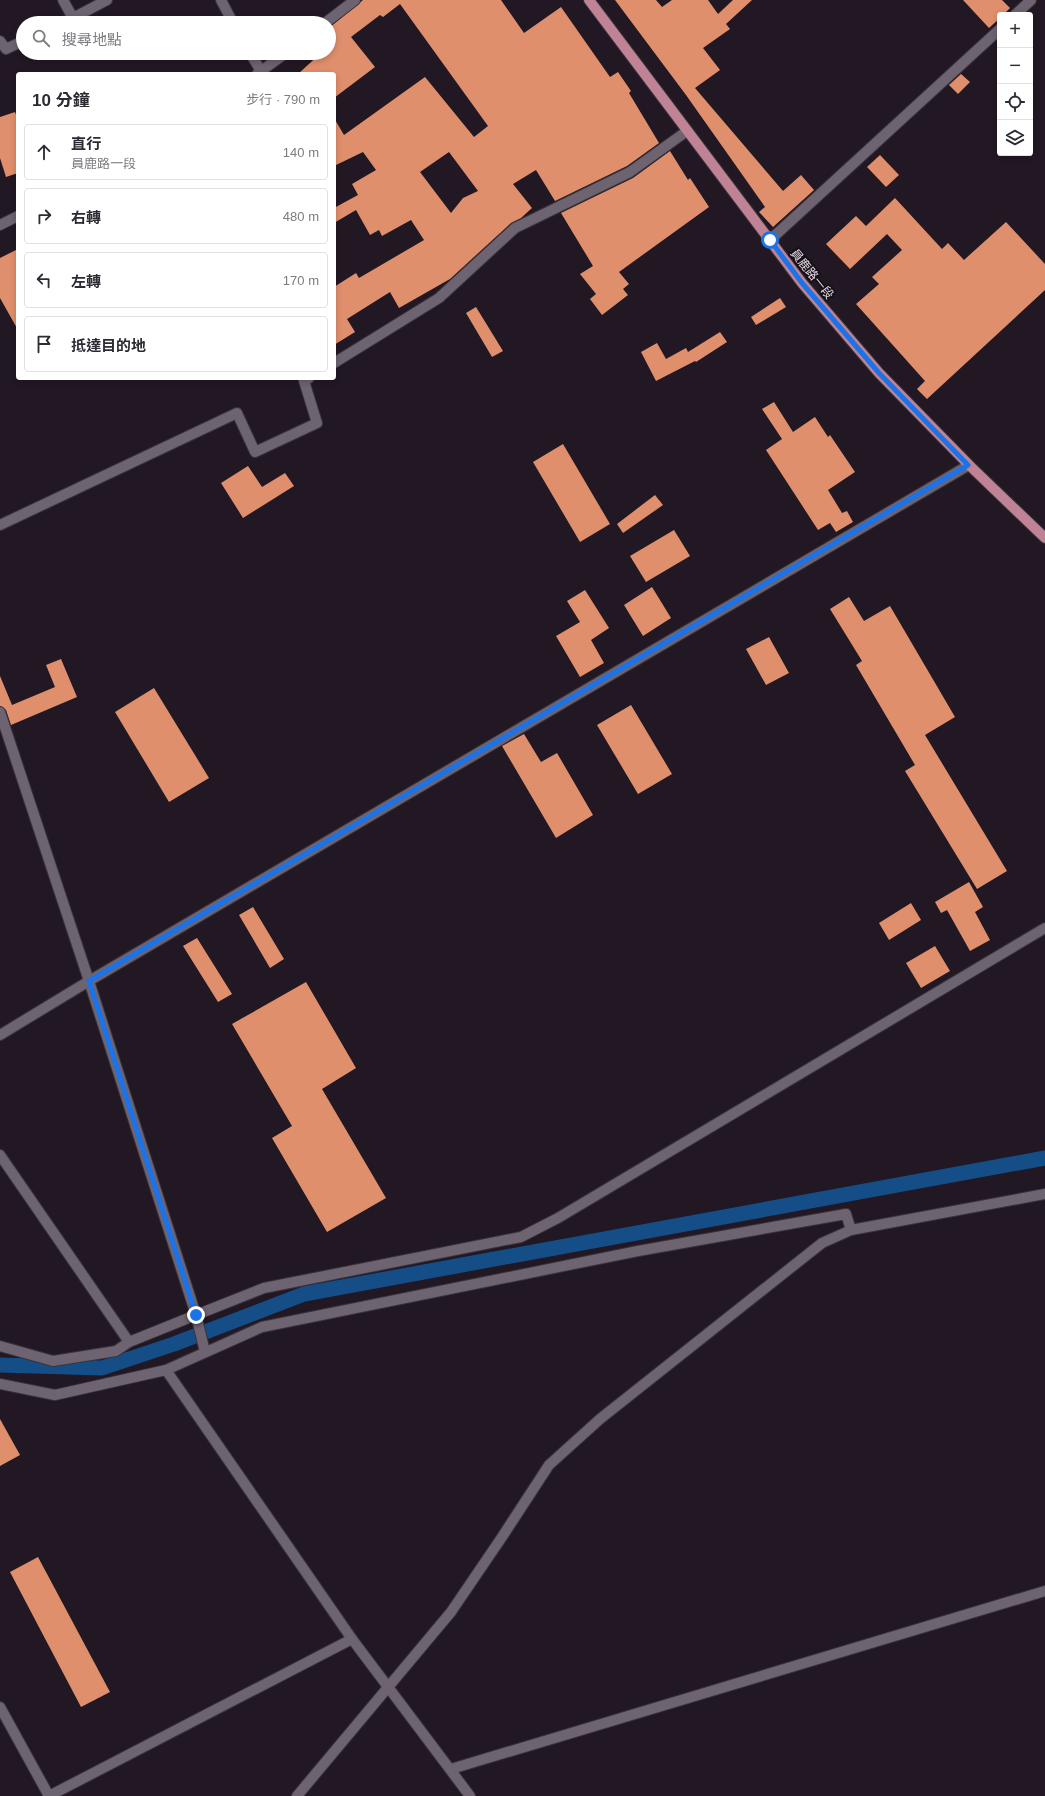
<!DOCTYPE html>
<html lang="zh-TW">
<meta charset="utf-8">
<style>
body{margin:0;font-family:Arial,"Noto Sans TC",sans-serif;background:#f2f2f3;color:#2b2b33}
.controls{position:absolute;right:12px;top:12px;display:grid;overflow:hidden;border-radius:4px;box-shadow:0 2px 6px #0003}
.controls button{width:36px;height:36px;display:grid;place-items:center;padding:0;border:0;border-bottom:1px solid #e1e1e2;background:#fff;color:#2b2b33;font:20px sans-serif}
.stop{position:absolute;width:12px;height:12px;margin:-9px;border:3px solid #1a73e8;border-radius:50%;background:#fff}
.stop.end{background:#1a73e8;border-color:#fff;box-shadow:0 1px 4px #0008}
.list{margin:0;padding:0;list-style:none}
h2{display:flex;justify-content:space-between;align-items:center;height:52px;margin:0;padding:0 16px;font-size:17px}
h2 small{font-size:13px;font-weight:400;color:#7c7c81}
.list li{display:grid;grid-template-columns:26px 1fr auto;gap:12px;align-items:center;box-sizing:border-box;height:56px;margin:0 8px 8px;padding:0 8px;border:1px solid #e1e1e2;border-radius:4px}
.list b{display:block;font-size:15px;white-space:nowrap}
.list p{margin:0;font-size:13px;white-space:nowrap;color:#7c7c81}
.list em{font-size:13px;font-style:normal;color:#7c7c81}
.icon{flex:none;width:22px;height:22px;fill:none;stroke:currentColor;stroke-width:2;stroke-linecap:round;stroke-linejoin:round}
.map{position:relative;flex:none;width:1045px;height:1796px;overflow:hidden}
.search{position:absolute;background:#fff;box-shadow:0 2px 6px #0003;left:16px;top:16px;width:320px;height:44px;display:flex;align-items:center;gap:10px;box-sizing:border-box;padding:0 14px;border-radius:22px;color:#7c7c81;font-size:15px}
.panel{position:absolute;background:#fff;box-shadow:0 2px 6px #0003;left:16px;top:72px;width:320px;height:308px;border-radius:4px}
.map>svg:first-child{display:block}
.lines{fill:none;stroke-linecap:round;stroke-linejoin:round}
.canal{stroke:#154d87;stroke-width:15}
.building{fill:#e08f6c;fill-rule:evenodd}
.minor-casing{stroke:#3a343c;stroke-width:12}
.major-casing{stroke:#3a343c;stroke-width:12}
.minor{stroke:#6e6371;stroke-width:10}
.major{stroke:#c08395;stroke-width:10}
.route{stroke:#1a73e8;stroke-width:5}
.labels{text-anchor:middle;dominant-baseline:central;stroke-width:4;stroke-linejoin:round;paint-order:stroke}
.street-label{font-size:12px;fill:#e6dfe7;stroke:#170f19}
</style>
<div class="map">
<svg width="1045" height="1796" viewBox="0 0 1045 1796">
<rect width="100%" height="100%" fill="#211823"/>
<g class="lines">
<polyline class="canal" points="0,1365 102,1368 174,1344 304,1294 1045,1158"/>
</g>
<g class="building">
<path d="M363,0H501L524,33L561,7L610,77L618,72L631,91L629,93L659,143L627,166L555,201L536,170L513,184L532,208L521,218L511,223L450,279L399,308L390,292L347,319L355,332L334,345V287L356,273L359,278L424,240L411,220L382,236L379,230L370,235L356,210L334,223V208L358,195L352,184L376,170L363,152L334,166V118L344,135L425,77L474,137L488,126L400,4L383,17L380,15L351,37L375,67L334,98V74H298L321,53H329V28ZM449,152L478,191L463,198L451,213L420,172Z"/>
<polygon points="615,0 656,0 662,7 672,0 708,0 718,14 733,0 752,0 726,24 730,29 703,48 720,70 695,88 783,191 801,175 814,190 773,227 759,212 765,207 686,95"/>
<polygon points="963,0 1002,0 1010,8 1003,15 1000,15 1000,18 989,28"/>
<polygon points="961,74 970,82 958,94 949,85"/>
<polygon points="15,112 18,120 18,173 6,177 0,158 0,117"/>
<polygon points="670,151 688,180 690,178 709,207 619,272 629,284 623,289 628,295 602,315 590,299 596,294 580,274 593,266 561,213 633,178"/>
<polygon points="880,155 899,175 886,187 867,167"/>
<polygon points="895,198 942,249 948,243 964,260 1006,222 1045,264 1045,290 927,399 917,389 925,381 856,304 879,284 872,277 902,250 887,234 850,269 826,244 856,216 866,226"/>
<polygon points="18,249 18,330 0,298 0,258"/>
<polygon points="780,298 786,307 756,325 751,317"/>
<polygon points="476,307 503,351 492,357 466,313"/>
<polygon points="720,332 727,342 696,362 695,361 656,381 641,352 657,343 666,359 686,348 688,352"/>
<polygon points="774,402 793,432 815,417 828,437 830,435 855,472 828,490 842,513 847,511 853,522 836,532 830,523 818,530 766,450 782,439 762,409"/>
<polygon points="563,444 610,524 580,542 533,462"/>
<polygon points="248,466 262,487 285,473 294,486 243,518 221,483"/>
<polygon points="655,495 663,505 623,533 617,524"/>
<polygon points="674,530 690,556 646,582 630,556"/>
<polygon points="652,587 671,618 643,636 624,605"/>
<polygon points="585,590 609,628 591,640 604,663 580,677 556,636 580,622 567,601"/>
<polygon points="849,597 864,621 890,606 955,717 925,735 1007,871 977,889 905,771 915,765 856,665 862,661 830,609"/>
<polygon points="769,637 789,673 766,685 746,649"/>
<polygon points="61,659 77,697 11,725 6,710 0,706 0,676 12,705 55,687 46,665"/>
<polygon points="154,688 209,778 169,802 115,712"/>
<polygon points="631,705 672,774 638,794 597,725"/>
<polygon points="524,734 541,762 557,753 593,815 556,838 502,746"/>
<polygon points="969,882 983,907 975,912 990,940 970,951 947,910 941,913 935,902"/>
<polygon points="911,903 921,920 889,940 879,923"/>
<polygon points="253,907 284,959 270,968 239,915"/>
<polygon points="197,938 232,994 218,1002 183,946"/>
<polygon points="935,946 950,971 921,988 906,963"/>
<polygon points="306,982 356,1068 322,1089 386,1198 327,1232 272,1138 292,1126 232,1024"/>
<polygon points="0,1419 20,1455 0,1466"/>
<polygon points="38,1557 110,1692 81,1707 10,1572"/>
</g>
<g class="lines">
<defs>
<g id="minor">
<polyline points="221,0 233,23"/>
<polyline points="1015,15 1031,0"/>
<polyline points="73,18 107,0"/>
<polyline points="61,23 73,18 63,0"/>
<polyline points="325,23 355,0"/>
<polyline points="0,41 6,49 23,41"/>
<polyline points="250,53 261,71"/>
<polyline points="257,74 286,53"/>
<polyline points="0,225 18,216"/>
<polyline points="770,240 1000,29"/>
<polyline points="334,363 439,298 515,228 630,172 687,131"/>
<polyline points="0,525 237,413 255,452 317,423 304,381 309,378"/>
<polyline points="0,712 89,981 196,1315 129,1342 116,1351 53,1361 0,1346"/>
<polyline points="0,1035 89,981 969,465"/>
<polyline points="0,1155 129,1342"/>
<polyline points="205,1352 196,1315 264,1288 521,1237 558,1218 1045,928"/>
<polyline points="166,1370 352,1639 470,1796"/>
<polyline points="0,1384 55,1395 166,1370 262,1327 638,1251 846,1214 851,1230 1045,1194"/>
<polyline points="0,1707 49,1796"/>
<polyline points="451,1769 1045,1591"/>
<polyline points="49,1796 352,1639"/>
<polyline points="297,1796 451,1612 502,1537 549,1465 600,1419 822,1243 851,1230"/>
</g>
<polyline id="major" points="589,0 802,283 879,373 969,465 1045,538"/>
</defs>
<use href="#minor" class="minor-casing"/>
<use href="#major" class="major-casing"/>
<use href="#minor" class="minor"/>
<use href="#major" class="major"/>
</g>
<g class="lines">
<polyline class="route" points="196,1315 89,981 968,465 879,373 802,283 770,240"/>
</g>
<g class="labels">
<g class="street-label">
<text transform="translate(812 274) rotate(51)">員鹿路一段</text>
</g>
</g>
</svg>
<div class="controls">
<button>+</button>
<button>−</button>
<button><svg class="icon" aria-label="locate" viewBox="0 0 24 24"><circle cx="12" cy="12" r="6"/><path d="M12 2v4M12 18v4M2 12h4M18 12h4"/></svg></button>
<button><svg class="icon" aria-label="layers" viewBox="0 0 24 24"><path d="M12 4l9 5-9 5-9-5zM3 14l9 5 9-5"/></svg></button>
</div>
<div class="stop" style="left:770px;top:240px"></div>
<div class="stop end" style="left:196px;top:1315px"></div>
<div class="search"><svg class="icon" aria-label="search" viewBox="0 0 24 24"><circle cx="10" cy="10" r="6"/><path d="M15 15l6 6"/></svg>搜尋地點</div>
<section class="panel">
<h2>10 分鐘<small>步行 · 790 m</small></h2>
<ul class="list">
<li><svg class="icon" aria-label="ahead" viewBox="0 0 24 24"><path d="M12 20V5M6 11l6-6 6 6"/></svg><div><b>直行</b><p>員鹿路一段</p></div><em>140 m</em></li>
<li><svg class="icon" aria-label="right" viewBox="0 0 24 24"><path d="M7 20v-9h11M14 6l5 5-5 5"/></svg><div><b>右轉</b></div><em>480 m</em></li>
<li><svg class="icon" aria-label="left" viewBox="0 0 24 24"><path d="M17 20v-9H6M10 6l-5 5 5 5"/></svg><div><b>左轉</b></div><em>170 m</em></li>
<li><svg class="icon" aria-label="arrive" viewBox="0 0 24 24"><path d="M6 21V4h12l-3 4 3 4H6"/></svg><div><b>抵達目的地</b></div></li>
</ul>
</section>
</div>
